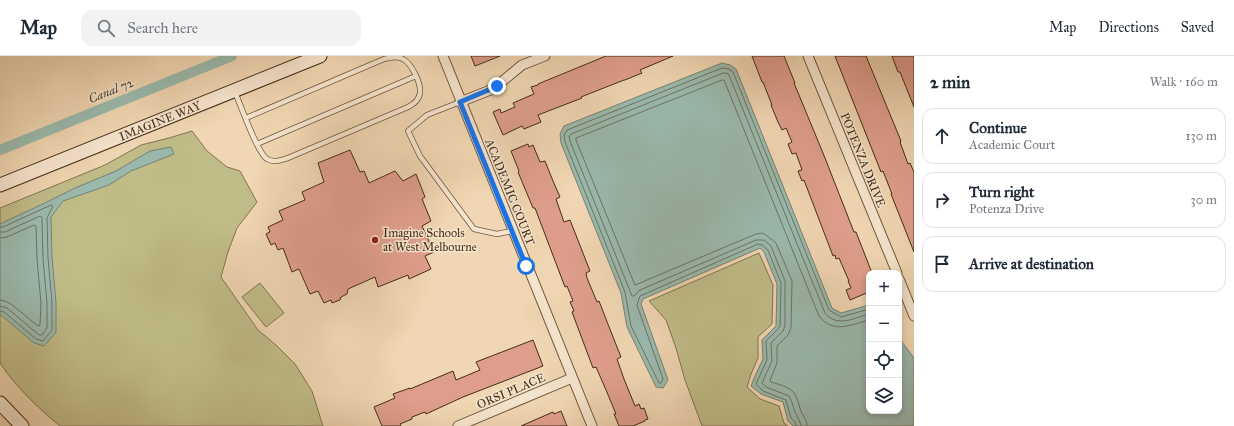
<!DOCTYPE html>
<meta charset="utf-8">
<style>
body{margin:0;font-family:"IM FELL Great Primer",serif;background:#f2f2f3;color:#1f2937}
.controls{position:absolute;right:12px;bottom:12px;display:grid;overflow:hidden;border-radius:8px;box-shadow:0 2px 6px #0003}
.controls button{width:36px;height:36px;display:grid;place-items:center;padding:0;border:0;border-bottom:1px solid #e0e1e3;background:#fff;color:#1f2937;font:20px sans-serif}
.stop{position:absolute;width:12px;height:12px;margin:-9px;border:3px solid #1a73e8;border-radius:50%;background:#fff}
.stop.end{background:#1a73e8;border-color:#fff;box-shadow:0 1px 4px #0008}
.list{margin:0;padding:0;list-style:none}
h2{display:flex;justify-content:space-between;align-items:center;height:52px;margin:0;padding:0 16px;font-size:17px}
h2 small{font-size:13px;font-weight:400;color:#747a83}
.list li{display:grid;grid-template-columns:26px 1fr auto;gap:12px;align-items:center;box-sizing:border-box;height:56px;margin:0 8px 8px;padding:0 8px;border:1px solid #e0e1e3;border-radius:12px}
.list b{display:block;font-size:15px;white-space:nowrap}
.list p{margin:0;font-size:13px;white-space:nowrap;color:#747a83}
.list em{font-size:13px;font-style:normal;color:#747a83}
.icon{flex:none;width:22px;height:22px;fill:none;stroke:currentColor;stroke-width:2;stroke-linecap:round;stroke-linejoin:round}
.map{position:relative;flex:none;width:914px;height:370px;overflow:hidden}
header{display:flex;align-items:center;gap:24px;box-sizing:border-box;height:56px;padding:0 20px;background:#fff;border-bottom:1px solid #e0e1e3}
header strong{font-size:19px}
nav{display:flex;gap:22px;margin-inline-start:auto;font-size:14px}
.search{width:280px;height:36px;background:#f2f2f3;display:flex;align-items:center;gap:10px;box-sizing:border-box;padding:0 14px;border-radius:12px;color:#747a83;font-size:15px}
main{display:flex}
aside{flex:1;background:#fff}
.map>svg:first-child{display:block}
.green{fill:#c0bc88;stroke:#827450}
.water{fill:#9ab9ad;stroke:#788171}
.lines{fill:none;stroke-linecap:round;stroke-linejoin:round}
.shore{stroke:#6f7262;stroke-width:1}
.canal{stroke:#9ab9ad;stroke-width:10}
.building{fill:#df9e8c;stroke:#442c17}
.lane-casing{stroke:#6f563e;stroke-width:6}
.street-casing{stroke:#6f563e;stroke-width:11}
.secondary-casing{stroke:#442c17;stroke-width:15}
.lane{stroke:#f5e4cd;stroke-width:4.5}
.street{stroke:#f5e4cd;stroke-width:9}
.secondary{stroke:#f5e4cd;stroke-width:13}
.route{stroke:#1a73e8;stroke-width:5}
.poi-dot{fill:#8f2418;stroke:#f5e4cd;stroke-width:1.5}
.labels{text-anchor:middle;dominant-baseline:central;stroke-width:3;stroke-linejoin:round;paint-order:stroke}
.street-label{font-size:12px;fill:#442c17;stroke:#f5e4cd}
.poi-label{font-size:12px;fill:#442c17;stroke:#f5e4cd;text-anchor:start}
.water-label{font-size:13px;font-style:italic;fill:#554835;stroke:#f5e4cd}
</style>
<header>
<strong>Map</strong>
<div class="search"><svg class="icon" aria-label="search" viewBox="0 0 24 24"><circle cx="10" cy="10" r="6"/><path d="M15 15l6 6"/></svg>Search here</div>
<nav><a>Map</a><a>Directions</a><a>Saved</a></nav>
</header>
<main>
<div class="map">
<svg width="914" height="370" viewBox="0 0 914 370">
<rect width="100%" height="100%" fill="#f0d6b2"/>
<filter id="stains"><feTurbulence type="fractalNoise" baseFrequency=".005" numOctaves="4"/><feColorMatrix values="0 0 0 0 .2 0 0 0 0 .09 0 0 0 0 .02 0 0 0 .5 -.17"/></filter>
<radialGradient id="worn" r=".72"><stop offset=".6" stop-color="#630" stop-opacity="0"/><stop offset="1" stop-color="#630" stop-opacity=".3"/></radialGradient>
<g class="green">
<path d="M192,75L207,95L227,111L240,115L257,146L237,172L228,196L221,221L258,274L276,289L295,308L312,335L323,370H60C38,352 16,331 0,307V152L105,109L141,89L169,82Z"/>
<polygon points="759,197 773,229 772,268 758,281 758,302 751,318 747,331 760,343 779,350 784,367 788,370 702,370 685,324 676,292 666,264 649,245"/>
<polygon points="260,227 284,257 266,271 242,241"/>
</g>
<g class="water">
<polygon points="722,7 730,9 736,13 832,252 841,257 869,249 869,355 899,355 899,280 902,286 914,302 914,370 793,370 788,365 783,346 761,338 751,330 755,320 763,303 762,284 776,270 777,228 764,196 760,192 643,243 641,248 668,324 663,332 656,331 627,271 621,237 561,87 560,78 564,70"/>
<polygon points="171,91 174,98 131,115 109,129 63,145 51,161 52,202 56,246 56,276 44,290 34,287 0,258 0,168 47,146 75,132 116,115 150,95"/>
</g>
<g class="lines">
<g class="shore">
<polyline points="0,171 3,171 51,149 53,150 47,162 48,202 52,246 52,274 43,285 36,283 4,256 0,255"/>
<polyline points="0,176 5,176 40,160 42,161 43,203 47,247 47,272 42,279 39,279 7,252 0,250"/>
<polyline points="0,182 7,181 34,169 36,170 37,203 41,247 40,269 38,270 11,248 5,245 0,244"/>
<polyline points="796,370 795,366 791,362 786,344 763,335 756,328 767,304 766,285 778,273 780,270 781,227 768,194 762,189 758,188 640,240 637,249 663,323 661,327 659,327 631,270 625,236 565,86 564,79 567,74 722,12 729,13 733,16 829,254 841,261 869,253"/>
<path d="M801,370C800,365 799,364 797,360C793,354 793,346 789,340L766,331L762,327L772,305L771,287L783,275L785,270V225L771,190L764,184H756L640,234L634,240H632L570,85L569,80L571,78L723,17H727L729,19L825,257C837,272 854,262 869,258"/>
<path d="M807,370C807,363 803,361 801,355C799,351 799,347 797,343C794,331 780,329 771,326L770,324L777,307V290L788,279L791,272L792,225L776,187L766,179L762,177L756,178L635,229L576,84V82L722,24H724L819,260C833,278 851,269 869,264"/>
</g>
<polyline class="canal" points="0,94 232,0"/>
</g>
<g class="building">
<polygon points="471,0 500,0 475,10"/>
<polygon points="606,0 673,0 640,14 642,17 625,24 624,24 581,41 582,42 538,59 541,66 524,73 522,70 503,79 493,56 500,53 501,57 515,51 513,47 534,38 531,31 538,29 538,28"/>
<polygon points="752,0 784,0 795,27 794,27 823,97 854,176 856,176 872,217 869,217 869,236 850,244 846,234 851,232 848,225 849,225 839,202 836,203 835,199 833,200 804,124 802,125 798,115 802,114 796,97 792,98 788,88 792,86 786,72 782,74 778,66 771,49 772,49 763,26 762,26"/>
<polygon points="835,0 866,0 901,85 900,86 908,108 910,107 914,116 914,196 891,138 892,138 883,115 881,116"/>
<polygon points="892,0 914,0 914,51 900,16 898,16"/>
<polygon points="528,88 529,91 533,89 540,106 545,105 553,125 560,141 556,143 564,166 570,164 590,215 586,217 587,222 597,246 599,245 613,281 621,301 617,303 624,323 635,350 639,348 641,353 644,352 648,363 645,364 645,365 633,370 619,370 614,358 616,358 606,334 596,311 593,312 572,256 574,255 570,246 573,245 567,230 565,231 535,152 533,152 518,116 519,115 511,95"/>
<polygon points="350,94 360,116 364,115 369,127 395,115 403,125 416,118 425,141 422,143 431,165 422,170 434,196 425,200 431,213 409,223 408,219 378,231 375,221 348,233 347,238 341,241 340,244 332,247 331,244 324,247 318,235 310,238 299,213 292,216 283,192 278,194 275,187 271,189 266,178 270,176 268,171 283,164 279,155 305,144 302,136 324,126 318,107"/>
<polygon points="533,284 543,310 463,341 426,358 425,356 412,361 412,363 400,368 401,370 382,370 374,351 395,342 393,338 410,332 410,333 453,315 456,324 480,314 476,306"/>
<polygon points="561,355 567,370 521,370 553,356 554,358"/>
</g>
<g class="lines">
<defs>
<g id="lane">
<path d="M235,36C241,50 257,96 267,103C274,107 281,104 288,102L408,51C414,48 419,44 420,37C421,27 412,8 403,3C397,0 391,1 384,3L246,62"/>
<polyline points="460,46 427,59 408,75 420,100 474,173 497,178 512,175"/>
<polyline points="257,88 416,20"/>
</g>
<g id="street">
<polyline points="443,0 592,370"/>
<polyline points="808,0 897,217"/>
<polyline points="460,46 493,33 522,9 545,0"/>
<polyline points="899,223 914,260"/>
<polyline points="458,370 572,322"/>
</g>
<g id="secondary">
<polyline points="0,129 320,0"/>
<polyline points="0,347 22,370"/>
</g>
</defs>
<use href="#lane" class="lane-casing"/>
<use href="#street" class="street-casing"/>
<use href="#secondary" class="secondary-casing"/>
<use href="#lane" class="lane"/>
<use href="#street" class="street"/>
<use href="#secondary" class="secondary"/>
</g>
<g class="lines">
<polyline class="route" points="497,30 493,32 460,46 526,210"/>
</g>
<circle class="poi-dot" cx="375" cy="184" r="4"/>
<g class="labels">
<g class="street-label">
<text transform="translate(160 65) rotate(-22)">IMAGINE WAY</text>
<text transform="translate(863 104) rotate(68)">POTENZA DRIVE</text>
<text transform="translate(510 136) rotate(68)">ACADEMIC COURT</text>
<text transform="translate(511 335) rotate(-23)">ORSI PLACE</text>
</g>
<g class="poi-label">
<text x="383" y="177">Imagine Schools<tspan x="383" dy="14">at West Melbourne</tspan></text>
</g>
<g class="water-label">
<text transform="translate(111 35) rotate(-22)">Canal 72</text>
</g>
</g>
<rect width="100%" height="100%" filter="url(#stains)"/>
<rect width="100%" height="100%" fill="url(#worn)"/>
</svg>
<div class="controls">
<button>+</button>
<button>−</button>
<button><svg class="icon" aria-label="locate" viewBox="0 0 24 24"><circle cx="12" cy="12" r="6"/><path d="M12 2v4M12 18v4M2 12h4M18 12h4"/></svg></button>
<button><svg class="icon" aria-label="layers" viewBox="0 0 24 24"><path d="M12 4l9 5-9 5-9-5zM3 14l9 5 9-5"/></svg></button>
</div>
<div class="stop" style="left:526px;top:210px"></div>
<div class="stop end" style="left:497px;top:30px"></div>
</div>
<aside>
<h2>2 min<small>Walk · 160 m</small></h2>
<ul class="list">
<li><svg class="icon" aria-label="ahead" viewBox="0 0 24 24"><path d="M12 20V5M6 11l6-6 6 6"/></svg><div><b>Continue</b><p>Academic Court</p></div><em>130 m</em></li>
<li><svg class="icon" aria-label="right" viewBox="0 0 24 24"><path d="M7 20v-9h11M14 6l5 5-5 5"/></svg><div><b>Turn right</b><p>Potenza Drive</p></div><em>30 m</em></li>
<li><svg class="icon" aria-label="arrive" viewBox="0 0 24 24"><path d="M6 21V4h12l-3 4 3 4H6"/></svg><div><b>Arrive at destination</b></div></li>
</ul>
</aside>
</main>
